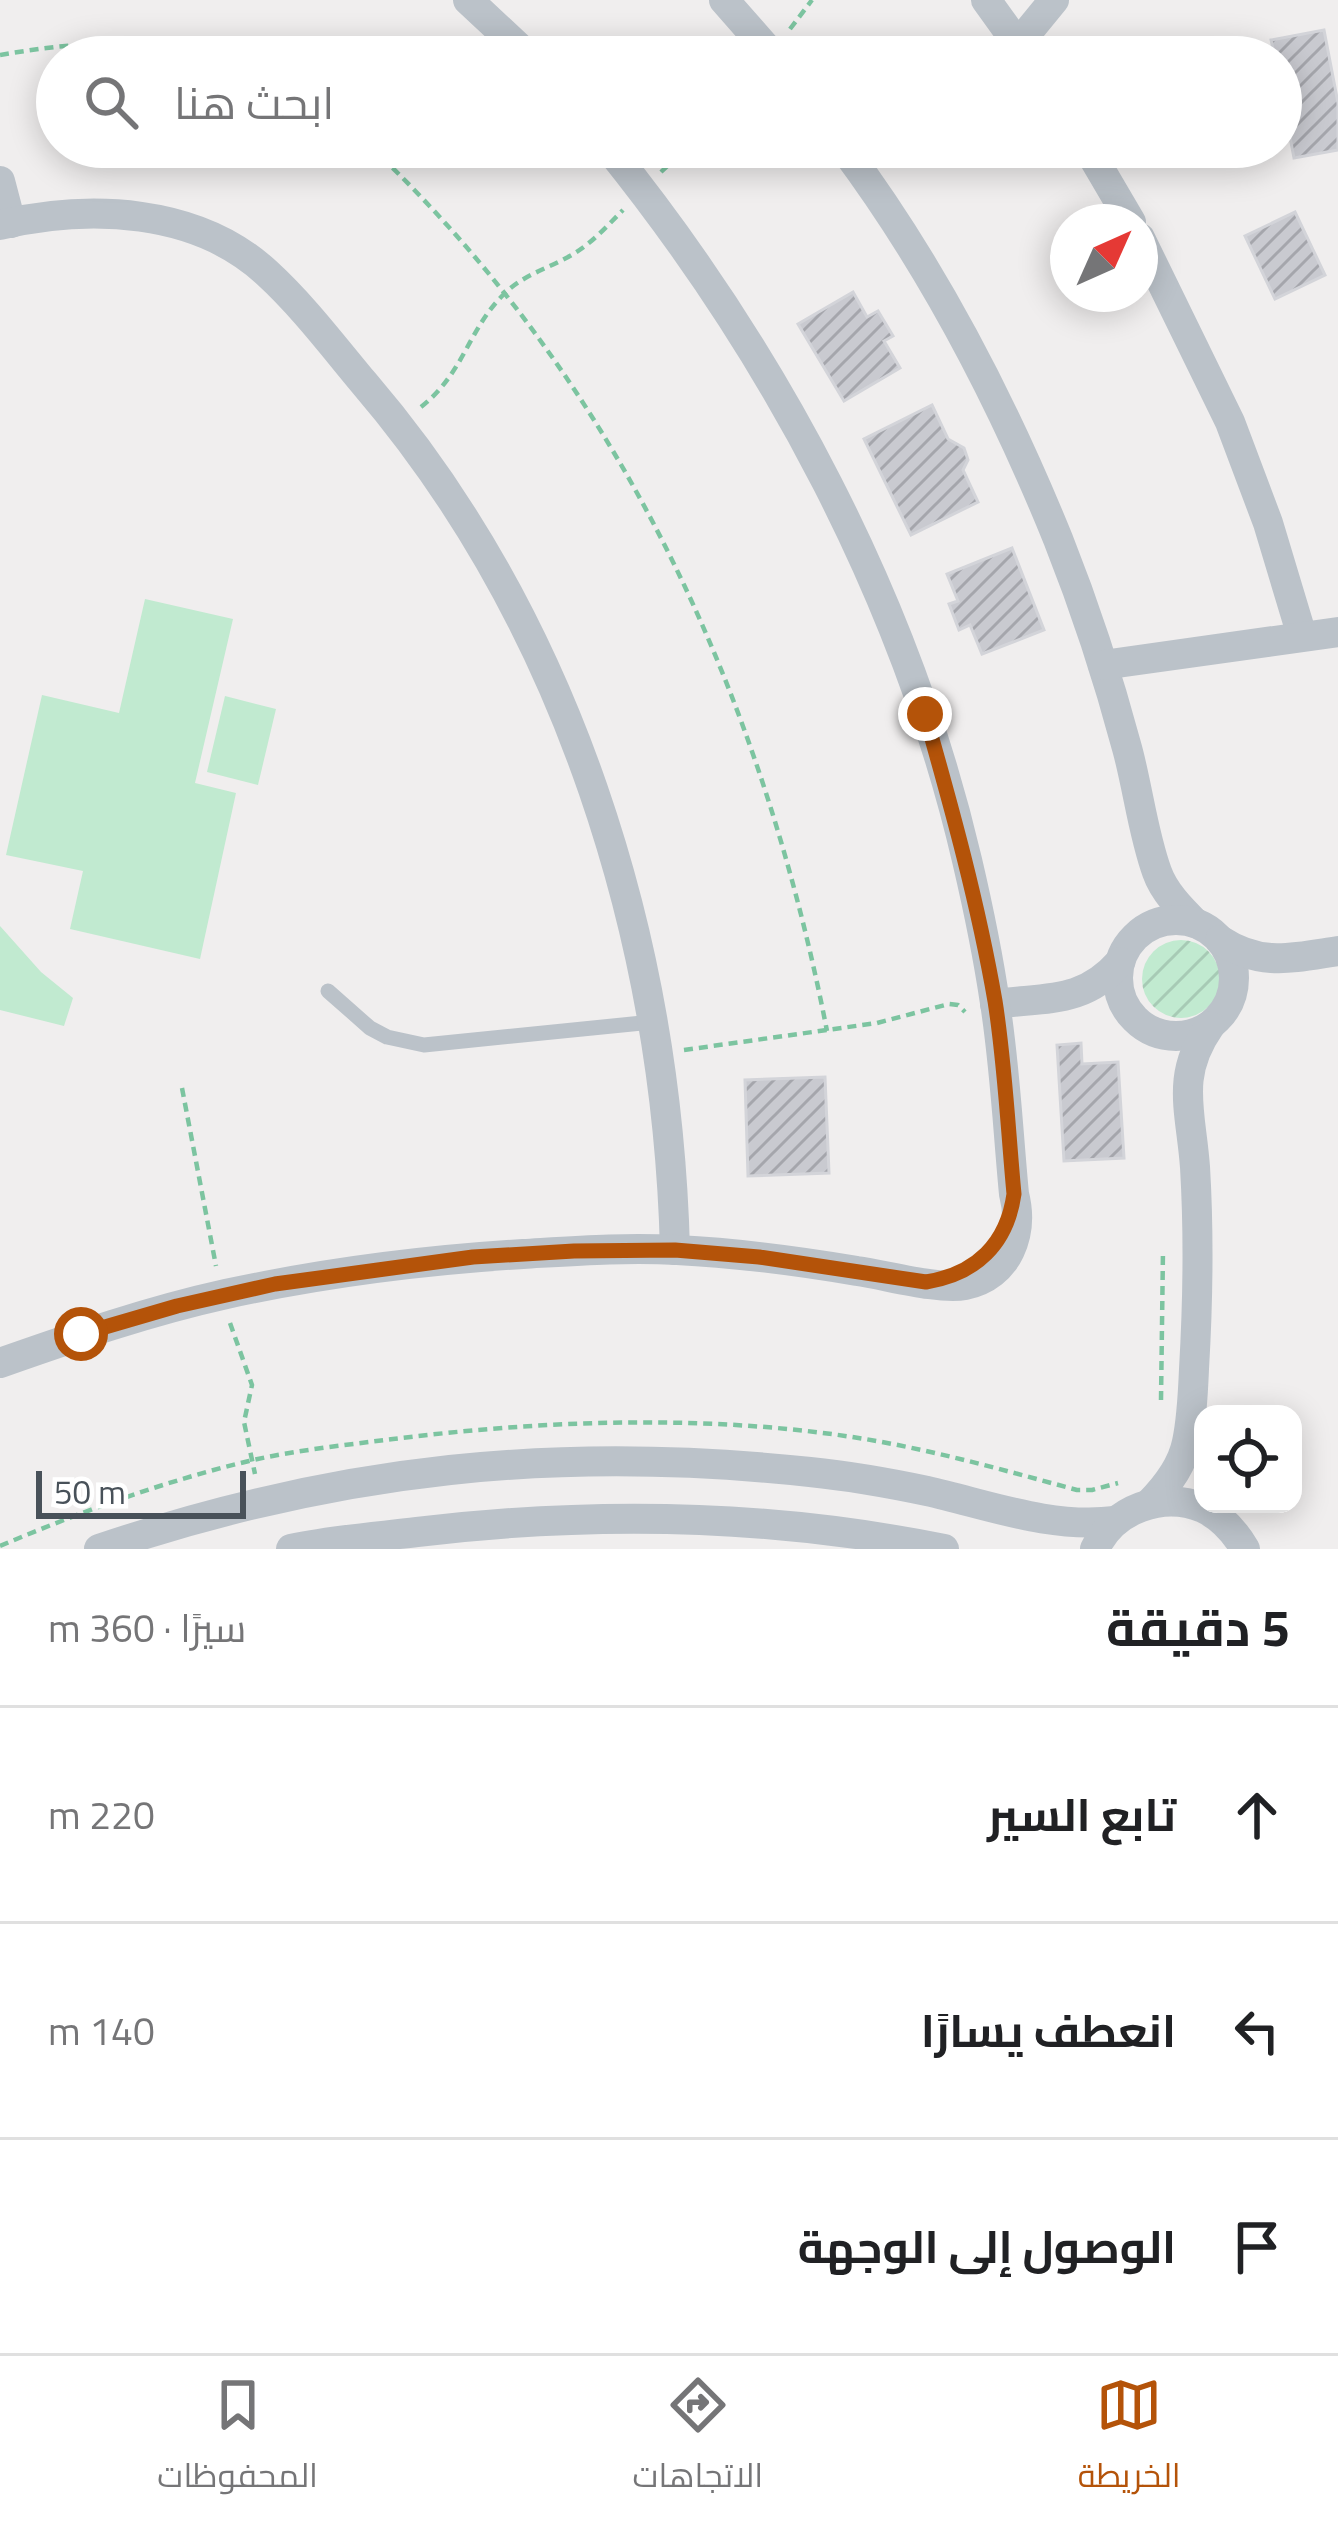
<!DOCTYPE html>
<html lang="ar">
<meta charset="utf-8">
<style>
body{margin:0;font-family:"Titillium Web",Cairo,sans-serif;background:#f6f6f6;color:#202124;direction:rtl}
.controls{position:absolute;right:36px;bottom:36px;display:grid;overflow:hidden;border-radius:24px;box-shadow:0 6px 30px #0003}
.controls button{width:108px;height:108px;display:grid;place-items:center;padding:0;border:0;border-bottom:3px solid #e0e0e0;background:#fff;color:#202124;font:60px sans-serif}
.compass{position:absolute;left:1050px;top:204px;width:108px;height:108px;border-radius:50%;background:#fff;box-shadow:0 6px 30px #0003;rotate:45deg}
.scale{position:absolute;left:36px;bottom:30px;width:210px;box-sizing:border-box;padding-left:12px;border:6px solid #485159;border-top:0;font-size:33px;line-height:42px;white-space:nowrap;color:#485159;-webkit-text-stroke:9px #fff;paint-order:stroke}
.stop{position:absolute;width:36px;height:36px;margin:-27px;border:9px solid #b45309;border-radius:50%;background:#fff}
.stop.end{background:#b45309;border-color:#fff;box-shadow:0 3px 12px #0008}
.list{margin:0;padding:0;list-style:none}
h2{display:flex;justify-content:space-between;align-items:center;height:156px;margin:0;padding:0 48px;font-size:51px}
h2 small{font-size:39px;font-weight:400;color:#757577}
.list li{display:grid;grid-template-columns:78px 1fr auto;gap:36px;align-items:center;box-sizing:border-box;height:216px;padding:0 48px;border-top:3px solid #e0e0e0}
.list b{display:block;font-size:45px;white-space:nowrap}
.list em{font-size:39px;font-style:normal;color:#757577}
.icon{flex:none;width:66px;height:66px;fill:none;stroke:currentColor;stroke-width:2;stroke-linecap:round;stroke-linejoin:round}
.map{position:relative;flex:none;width:1338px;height:1549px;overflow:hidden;direction:ltr}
.search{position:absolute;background:#fff;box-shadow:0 6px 30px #0003;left:36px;right:36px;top:36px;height:132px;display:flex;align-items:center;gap:30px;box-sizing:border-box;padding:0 42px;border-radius:66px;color:#757577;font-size:45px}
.sheet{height:804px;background:#fff}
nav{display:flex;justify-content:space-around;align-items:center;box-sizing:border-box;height:168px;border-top:3px solid #e0e0e0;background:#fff;font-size:33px;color:#757577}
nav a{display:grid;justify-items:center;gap:6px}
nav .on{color:#b45309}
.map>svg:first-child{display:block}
.park{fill:#c1ead0}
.garden{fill:url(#garden-furrows)}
.building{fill:url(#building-hatch);stroke:#d3d4d9;stroke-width:3}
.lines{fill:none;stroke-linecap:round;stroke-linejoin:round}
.path{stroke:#7cc4a0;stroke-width:4.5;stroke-dasharray:9 6;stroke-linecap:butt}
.lane{stroke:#bbc2c9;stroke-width:15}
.street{stroke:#bbc2c9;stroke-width:30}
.route{stroke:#b45309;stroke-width:15}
</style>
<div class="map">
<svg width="1338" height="1549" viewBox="0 0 1338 1549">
<defs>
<pattern id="garden-furrows" width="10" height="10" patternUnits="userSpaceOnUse" patternTransform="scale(3)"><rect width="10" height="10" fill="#c1ead0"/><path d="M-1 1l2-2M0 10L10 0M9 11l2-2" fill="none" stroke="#a7cab5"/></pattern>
<pattern id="building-hatch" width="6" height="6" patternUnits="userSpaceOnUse" patternTransform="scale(3)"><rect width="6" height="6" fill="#c9cad0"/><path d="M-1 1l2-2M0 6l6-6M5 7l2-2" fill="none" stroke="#a5a6ac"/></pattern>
</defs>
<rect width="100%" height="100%" fill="#f0eeee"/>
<g class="park">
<polygon points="145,599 233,619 195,783 236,793 200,959 70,929 83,871 6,855 42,695 119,713"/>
<polygon points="225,696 276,709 258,785 207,772"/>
<polygon points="0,926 41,972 73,998 64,1026 0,1010"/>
</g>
<circle class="garden" cx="1181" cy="979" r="39"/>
<g class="building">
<polygon points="1324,30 1338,103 1338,150 1294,158 1281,90 1281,57 1275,57 1271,40"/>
<polygon points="1295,212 1325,275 1275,299 1245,236"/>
<polygon points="853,292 867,317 878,311 893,336 884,341 900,368 844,401 798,324"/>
<polygon points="932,405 948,439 964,448 968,460 963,470 978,502 911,535 864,439"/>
<polygon points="1012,548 1044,630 982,654 970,625 959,630 949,604 958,601 947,574"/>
<polygon points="1081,1043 1082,1064 1118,1062 1124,1158 1064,1161 1057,1045"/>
<polygon points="825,1077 829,1173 748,1176 745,1080"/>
</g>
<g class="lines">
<g class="path">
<polyline points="790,29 812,0"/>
<path d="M0,55C80,41 165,36 244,57"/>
<path d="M371,147C621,384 762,697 827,1031"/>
<polyline points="661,172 687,147"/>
<path d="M421,407C464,373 468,330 503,295C523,274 551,268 575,253C593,242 608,225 623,210"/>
<polyline points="684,1050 877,1023 949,1004 958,1005 965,1012"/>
<polyline points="182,1088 216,1266"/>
<polyline points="230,1323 252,1385 244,1422 255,1474"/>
<polyline points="1161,1400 1163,1250"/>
<path d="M0,1546C80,1512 165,1481 249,1461C296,1450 346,1445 393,1439C546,1420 712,1414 865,1439C937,1451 1007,1471 1077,1490H1092L1118,1483"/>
</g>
<polyline class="lane" points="328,991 370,1028 387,1037 424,1045 652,1022"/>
<g class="street">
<polyline points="468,0 529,57"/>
<polyline points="724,0 774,57"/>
<polyline points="986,0 1027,57"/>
<polyline points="1018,44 1054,0"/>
<path d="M843,147C932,266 1002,401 1058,539C1085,607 1108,677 1127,748C1138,788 1143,834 1157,872C1164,892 1181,909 1195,923"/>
<polyline points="1087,147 1131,222"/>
<polyline points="0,181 11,223"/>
<path d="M0,225C89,204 197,208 267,273C303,306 333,346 364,383C568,621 667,939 675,1250"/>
<polyline points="1140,238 1230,422 1268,523 1302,636"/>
<polyline points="1103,665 1338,632"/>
<circle cx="1176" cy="978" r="58"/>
<path d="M1220,940C1261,967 1292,958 1338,951"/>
<path d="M995,1004C1047,997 1083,1004 1120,962"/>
<path d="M0,1363C74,1337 149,1311 226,1294C323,1273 424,1260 523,1254C574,1251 626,1247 677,1250C737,1253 798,1261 857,1271C886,1275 939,1290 965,1285C1009,1276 1024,1233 1014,1194C1008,1131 1005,1066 995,1003C988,955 978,907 967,860C906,599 775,354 608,147"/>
<path d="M1149,1504C1166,1487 1182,1467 1187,1442C1192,1419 1193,1393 1194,1369C1198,1301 1199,1234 1195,1167C1191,1111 1175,1076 1210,1026"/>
<path d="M99,1549C338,1468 559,1445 810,1472C849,1476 889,1483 927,1491C989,1505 1051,1529 1115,1521"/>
<path d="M291,1549C332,1540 375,1537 417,1532C592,1511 771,1514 944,1549"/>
<path d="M1095,1549C1113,1509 1163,1491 1203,1508C1222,1517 1235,1532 1245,1549"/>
</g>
</g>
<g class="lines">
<path class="route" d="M81,1334L177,1306L275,1284L473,1257L574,1251L675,1250L759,1257L926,1282C976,1274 1007,1244 1014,1194C1008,1130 1005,1064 995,1001C978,903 952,809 925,714"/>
</g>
</svg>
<div class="controls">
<button><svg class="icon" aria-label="locate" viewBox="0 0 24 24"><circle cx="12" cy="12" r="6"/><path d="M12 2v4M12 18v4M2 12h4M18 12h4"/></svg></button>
</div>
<svg class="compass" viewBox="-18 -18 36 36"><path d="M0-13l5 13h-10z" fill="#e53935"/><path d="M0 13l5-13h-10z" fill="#757577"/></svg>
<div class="scale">50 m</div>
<div class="stop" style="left:81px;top:1334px"></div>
<div class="stop end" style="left:925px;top:714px"></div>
<div class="search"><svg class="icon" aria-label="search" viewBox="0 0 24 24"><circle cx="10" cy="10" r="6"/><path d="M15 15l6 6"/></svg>ابحث هنا</div>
</div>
<section class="sheet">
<h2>5 دقيقة<small>سيرًا · 360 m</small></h2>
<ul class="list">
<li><svg class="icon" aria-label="ahead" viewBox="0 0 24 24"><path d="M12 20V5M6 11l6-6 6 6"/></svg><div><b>تابع السير</b></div><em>220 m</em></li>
<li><svg class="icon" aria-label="left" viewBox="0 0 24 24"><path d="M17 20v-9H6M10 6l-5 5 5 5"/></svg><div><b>انعطف يسارًا</b></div><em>140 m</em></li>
<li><svg class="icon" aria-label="arrive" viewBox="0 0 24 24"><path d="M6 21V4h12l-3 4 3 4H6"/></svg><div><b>الوصول إلى الوجهة</b></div></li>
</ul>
</section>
<nav>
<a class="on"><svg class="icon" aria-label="map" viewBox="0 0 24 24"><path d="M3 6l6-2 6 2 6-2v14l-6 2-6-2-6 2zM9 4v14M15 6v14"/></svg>الخريطة</a>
<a><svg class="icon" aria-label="directions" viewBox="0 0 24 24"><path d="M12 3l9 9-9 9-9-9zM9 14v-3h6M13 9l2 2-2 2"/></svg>الاتجاهات</a>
<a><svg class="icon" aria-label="saved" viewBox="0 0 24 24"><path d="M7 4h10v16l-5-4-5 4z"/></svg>المحفوظات</a>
</nav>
